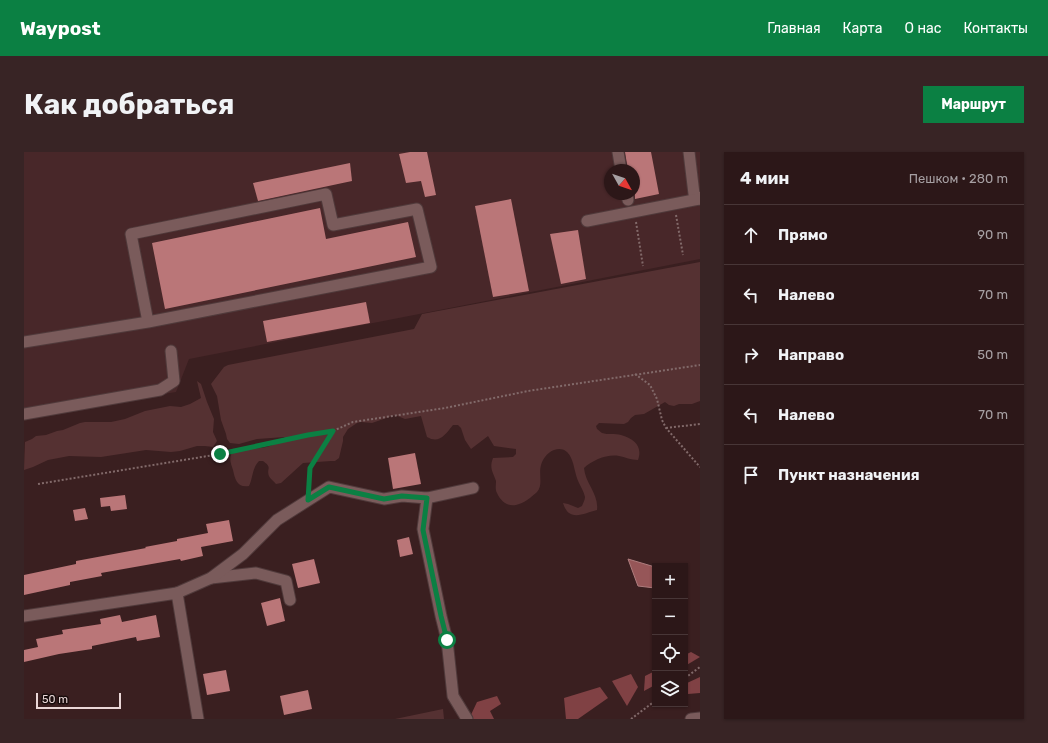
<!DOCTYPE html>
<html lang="ru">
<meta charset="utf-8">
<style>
body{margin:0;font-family:Rubik,sans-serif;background:#382425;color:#f1f3f6}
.controls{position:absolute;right:12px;bottom:12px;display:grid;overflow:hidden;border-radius:0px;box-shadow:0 1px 3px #0004}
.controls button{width:36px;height:36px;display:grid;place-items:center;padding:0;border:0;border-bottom:1px solid #483637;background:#2c1718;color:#f1f3f6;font:20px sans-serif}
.compass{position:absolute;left:580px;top:12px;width:36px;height:36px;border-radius:50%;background:#2c1718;box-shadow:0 1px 3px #0004;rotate:130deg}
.scale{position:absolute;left:12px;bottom:10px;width:85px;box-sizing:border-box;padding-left:4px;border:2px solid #ead7d7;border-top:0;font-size:11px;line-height:14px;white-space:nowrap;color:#ead7d7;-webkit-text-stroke:3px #190d0d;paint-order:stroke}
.stop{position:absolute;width:12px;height:12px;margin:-9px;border:3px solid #0b8043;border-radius:50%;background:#fff}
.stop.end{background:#0b8043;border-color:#fff;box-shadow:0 1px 4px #0008}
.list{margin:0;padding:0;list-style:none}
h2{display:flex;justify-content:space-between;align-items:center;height:52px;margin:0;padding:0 16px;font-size:17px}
h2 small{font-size:13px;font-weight:400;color:#a69fa2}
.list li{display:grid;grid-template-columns:26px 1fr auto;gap:12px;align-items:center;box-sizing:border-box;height:60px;padding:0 16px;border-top:1px solid #483637}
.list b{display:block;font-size:15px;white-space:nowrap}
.list em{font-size:13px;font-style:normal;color:#a69fa2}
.icon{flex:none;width:22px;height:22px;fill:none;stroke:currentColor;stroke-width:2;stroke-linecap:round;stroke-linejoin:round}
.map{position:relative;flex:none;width:676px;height:567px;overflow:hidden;border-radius:0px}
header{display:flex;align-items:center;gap:24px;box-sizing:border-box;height:56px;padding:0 20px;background:#0b8043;color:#fff}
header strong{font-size:19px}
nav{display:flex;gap:22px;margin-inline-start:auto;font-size:14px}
.intro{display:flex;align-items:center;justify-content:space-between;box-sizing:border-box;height:96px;padding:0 24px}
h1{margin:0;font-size:28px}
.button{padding:10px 18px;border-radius:0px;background:#0b8043;color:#fff;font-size:14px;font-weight:700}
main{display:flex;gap:24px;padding:0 24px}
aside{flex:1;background:#2c1718;border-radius:0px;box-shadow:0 1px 3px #0004}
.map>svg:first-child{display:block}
.built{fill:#482729;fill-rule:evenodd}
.green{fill:#553132}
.forest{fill:#804144}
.water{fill:#965658;stroke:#af7d7e}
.building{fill:#ba7678}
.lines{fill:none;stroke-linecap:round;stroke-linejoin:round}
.minor-casing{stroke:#503a3b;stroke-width:13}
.path{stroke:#826a6a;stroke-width:2;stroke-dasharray:2 2;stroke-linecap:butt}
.minor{stroke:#7a5b5b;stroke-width:11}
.route{stroke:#0b8043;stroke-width:5}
</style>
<header>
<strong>Waypost</strong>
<nav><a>Главная</a><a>Карта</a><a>О нас</a><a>Контакты</a></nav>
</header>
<div class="intro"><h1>Как добраться</h1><a class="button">Маршрут</a></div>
<main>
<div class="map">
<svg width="676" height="567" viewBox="0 0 676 567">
<rect width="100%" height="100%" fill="#3a1f20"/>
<path class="built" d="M0,0H676V107L165,207L152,240L0,265ZM586,18H610V42H586Z"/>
<g class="green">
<path d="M676,110V249L668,252H655L650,254L645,253L641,250L620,262L611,263L607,266L604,270L600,272L575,271L572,274L573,277C575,278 576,280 578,281C584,283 591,281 597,283C610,287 619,294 614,308C607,308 601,305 595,304C583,302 569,308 560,316C561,331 575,342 573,358C560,361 545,371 539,351L544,352L554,356L558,354C559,351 561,348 561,345C560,340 557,335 555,331C553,327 552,323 551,319C549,309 545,293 530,298C527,299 523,302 521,305C511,318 521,331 513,340C511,342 508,344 506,346C494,355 481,358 473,341C471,337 472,334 472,329C469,320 465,316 469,306L489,305L492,302V297L470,294L464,284L447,297L441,288L437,276L434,273H429C421,283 415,292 403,285L397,264L381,267L371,263L348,271L337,270L333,271L324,277L319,285V289L315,306L311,309H307L279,311L257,331L252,332C250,329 246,327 245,324C242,316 249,316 239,309H235C228,316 229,326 225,334C213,336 211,327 209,318C207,312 203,303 211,298C215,296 219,298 223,297C238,296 249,296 261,285L233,287L215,292L206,291L203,287L202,282L197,268L193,244L187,232L200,215L204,213L390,177L398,162Z"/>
<polygon points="173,229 177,232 183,250 190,267 189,280 193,289 189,295 181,294 173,294 156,299 147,300 122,298 77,305 45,304 24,308 9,315 0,318 1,290 8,287 12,284 22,283 33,279 39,278 56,271 61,270 87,270 101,267 121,259 146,254 157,255 166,252 177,246"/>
<polygon points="419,557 420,567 371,567"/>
</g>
<g class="forest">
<polygon points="667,500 676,505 661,514 661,503"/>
<polygon points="631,519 631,533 620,539 621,524"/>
<polygon points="607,522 614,535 603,554 588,529"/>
<polygon points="676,525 676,541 664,542 663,531"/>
<polygon points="576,535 584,546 554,567 542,567 540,546"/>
<polygon points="473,544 477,552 466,559 470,567 445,567 453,550"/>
</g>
<polygon class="water" points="604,407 631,415 631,436 614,434"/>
<g class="building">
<polygon points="386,0 403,0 412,43 401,45 397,29 382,31 375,2"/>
<polygon points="601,0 627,0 635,42 611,47 610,18 604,18"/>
<polygon points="326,11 328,29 234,49 229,31"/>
<polygon points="487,47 505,139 469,145 451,54"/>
<polygon points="296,56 302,87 384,70 392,105 141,157 128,91"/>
<polygon points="554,78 562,127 537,132 526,82"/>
<polygon points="342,150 346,171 243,190 239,169"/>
<polygon points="391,301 397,332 369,337 364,306"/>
<polygon points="101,343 103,357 87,359 86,354 77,355 76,346"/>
<polygon points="61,356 64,367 51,369 49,358"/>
<polygon points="205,368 209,389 177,395 179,404 157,409 156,407 77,421 78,424 46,430 46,433 0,443 0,423 52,412 52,409 122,396 121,395 153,389 153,387 184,381 182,372"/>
<polygon points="385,385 389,402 376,405 373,388"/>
<polygon points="290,407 296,431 274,436 268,412"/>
<polygon points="256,446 261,469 243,474 237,451"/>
<polygon points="96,463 98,470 132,463 136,485 113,489 112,485 68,494 68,497 35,502 0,510 0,498 14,495 12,487 39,482 38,478 77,472 76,467"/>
<polygon points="202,518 206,539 183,543 179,522"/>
<polygon points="284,538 288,557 260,563 256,544"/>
</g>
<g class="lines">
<defs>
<g id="minor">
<polyline points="594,0 597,18"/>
<polyline points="665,0 670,42 675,47 676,47"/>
<polyline points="603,42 604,48"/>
<polyline points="563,69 675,47"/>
<polyline points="0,190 124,170 407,115 393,57 309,73 302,42 107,82 124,170"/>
<polyline points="0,262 136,238 150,229 147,199"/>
<polyline points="403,346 399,377 417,464 423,488 429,544 443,567"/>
<polyline points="187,426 232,421 262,429 266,448"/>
<polyline points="153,441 187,426 219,402 253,368 305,335 360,347 378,344 403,346 449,336"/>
<polyline points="0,464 153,441 174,567"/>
<polyline points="667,567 676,566"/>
</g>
</defs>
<use href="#minor" class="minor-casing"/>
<g class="path">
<polyline points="652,63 659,103"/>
<polyline points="612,70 619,114"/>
<polyline points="611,222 626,233 633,247 638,268 642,276 676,315"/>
<polyline points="642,276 676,272"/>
<polyline points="14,332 196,302 284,283 309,279 329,270 421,256 504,239 676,213"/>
<polyline points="285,335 286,316 309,279"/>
<polyline points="661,526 676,515"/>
<polyline points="607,567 631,549"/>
</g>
<use href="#minor" class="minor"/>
</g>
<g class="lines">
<polyline class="route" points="196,302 284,283 309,279 286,316 284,348 305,335 360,347 378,344 403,346 399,378 417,464 423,488"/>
</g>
</svg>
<div class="controls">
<button>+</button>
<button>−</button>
<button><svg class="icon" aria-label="locate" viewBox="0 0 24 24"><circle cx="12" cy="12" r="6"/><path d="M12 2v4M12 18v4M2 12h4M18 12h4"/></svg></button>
<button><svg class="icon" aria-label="layers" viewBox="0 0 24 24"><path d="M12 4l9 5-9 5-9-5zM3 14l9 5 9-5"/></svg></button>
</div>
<svg class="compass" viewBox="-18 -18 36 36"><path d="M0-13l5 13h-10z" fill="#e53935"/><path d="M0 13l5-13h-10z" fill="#a69fa2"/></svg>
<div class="scale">50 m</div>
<div class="stop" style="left:423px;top:488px"></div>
<div class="stop end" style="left:196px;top:302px"></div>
</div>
<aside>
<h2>4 мин<small>Пешком · 280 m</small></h2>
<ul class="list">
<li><svg class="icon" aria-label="ahead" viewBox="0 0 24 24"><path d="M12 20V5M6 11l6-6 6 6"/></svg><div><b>Прямо</b></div><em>90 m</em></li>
<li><svg class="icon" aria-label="left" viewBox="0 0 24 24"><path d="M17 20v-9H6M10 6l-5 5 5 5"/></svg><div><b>Налево</b></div><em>70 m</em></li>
<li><svg class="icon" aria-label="right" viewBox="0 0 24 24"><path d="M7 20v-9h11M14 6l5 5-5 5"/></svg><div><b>Направо</b></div><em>50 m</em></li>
<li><svg class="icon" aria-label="left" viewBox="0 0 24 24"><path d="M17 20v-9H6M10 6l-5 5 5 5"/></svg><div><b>Налево</b></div><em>70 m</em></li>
<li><svg class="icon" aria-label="arrive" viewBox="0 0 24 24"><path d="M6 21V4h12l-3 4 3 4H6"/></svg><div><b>Пункт назначения</b></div></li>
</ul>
</aside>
</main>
